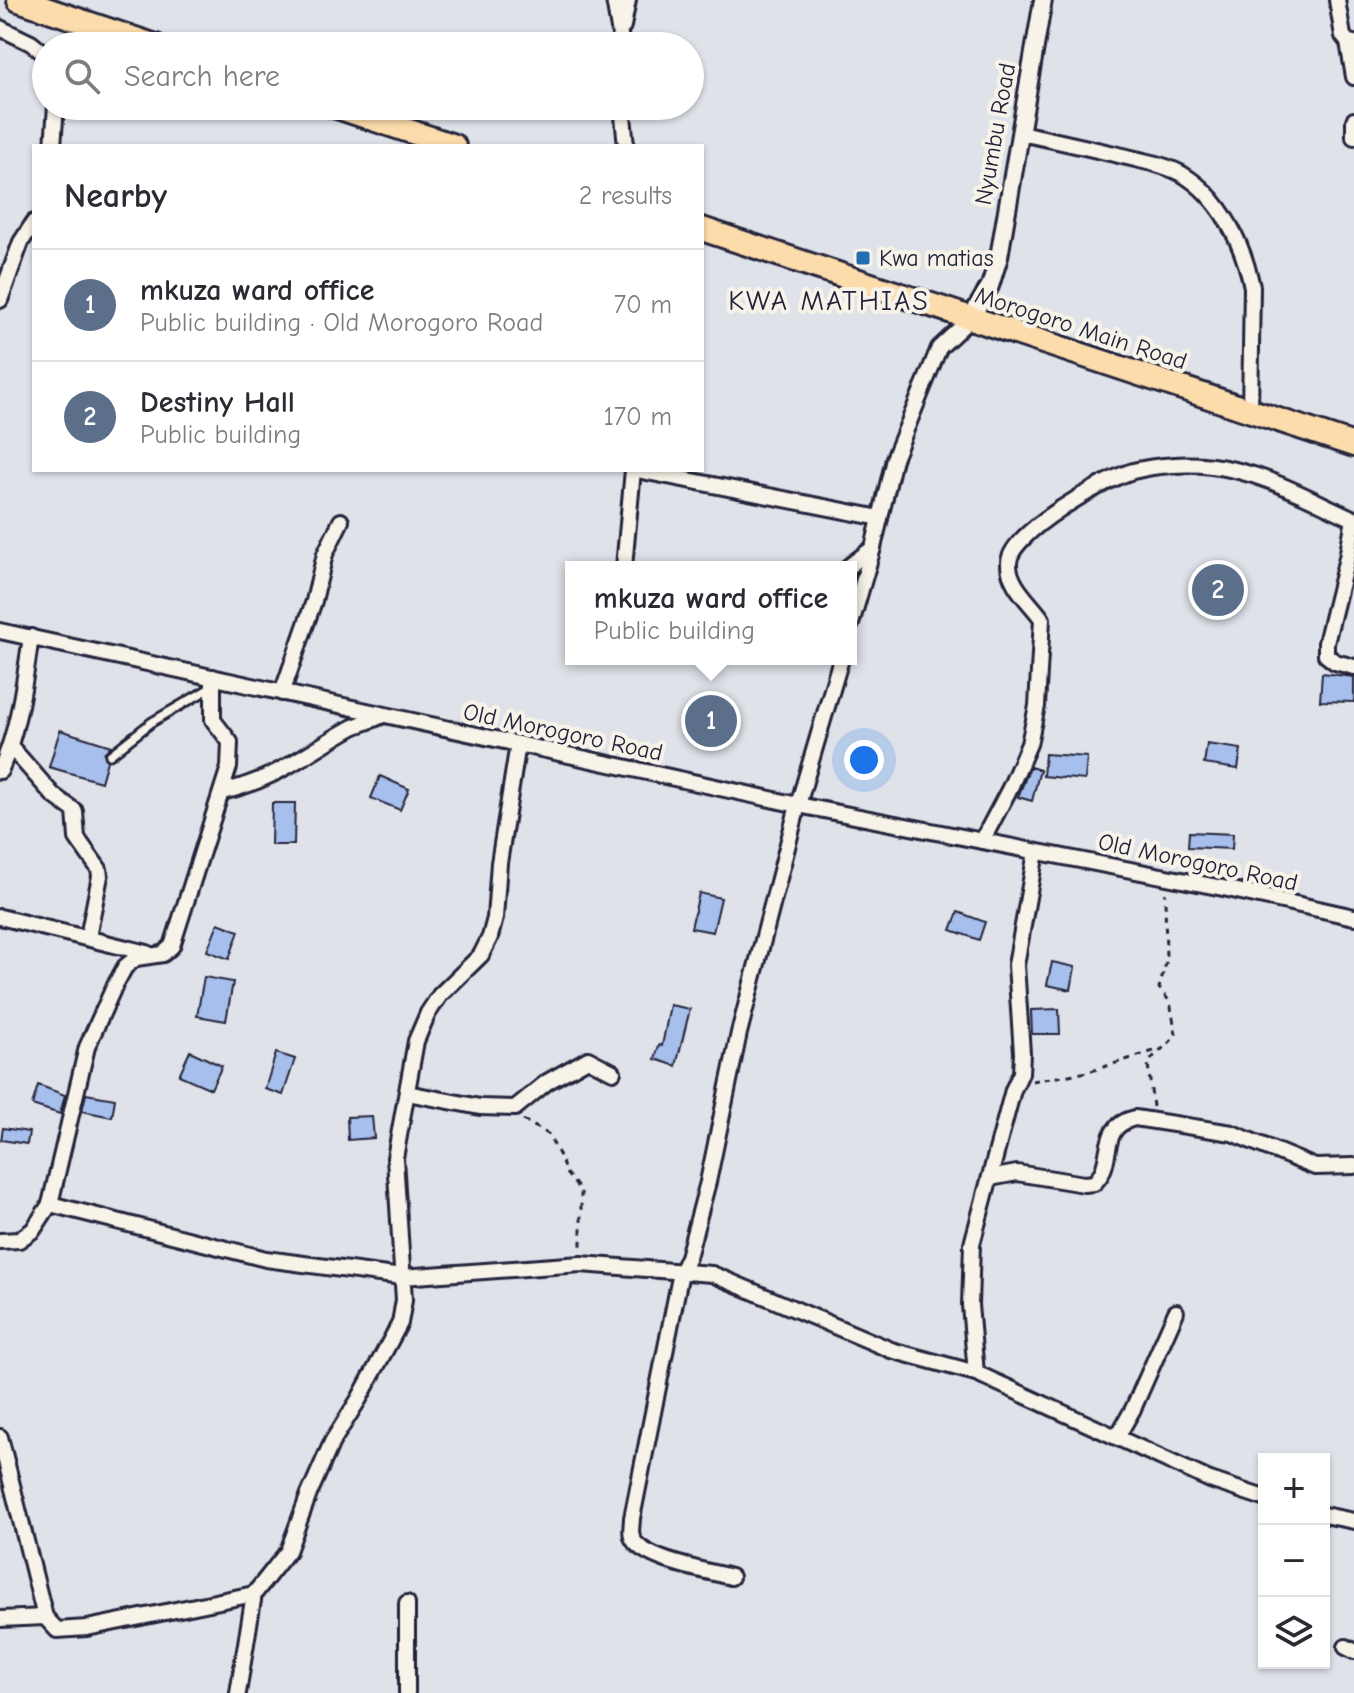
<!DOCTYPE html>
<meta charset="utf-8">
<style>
body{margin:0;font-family:"Comic Neue",sans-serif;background:#f7f7f7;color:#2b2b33}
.controls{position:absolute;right:24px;bottom:24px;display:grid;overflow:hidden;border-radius:0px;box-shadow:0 2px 6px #0004}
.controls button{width:72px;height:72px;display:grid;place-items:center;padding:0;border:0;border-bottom:2px solid #e1e1e2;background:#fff;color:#2b2b33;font:40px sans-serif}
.you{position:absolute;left:864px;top:760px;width:28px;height:28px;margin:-20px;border:6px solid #fff;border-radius:50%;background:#1a73e8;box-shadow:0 0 0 12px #1a73e833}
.badge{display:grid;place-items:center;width:52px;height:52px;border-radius:50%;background:#0b8043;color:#fff;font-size:26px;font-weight:700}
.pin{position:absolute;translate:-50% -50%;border:4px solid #fff;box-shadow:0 2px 8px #0006}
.popup{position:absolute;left:565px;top:561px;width:292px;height:104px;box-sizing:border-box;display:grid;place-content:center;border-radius:0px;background:#fff;filter:drop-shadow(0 2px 6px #0005);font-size:26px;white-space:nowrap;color:#7c7c81}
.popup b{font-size:30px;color:#2b2b33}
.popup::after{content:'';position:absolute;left:50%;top:100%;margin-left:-16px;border:16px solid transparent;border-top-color:#fff}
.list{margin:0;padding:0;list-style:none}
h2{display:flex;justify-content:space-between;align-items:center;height:104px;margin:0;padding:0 32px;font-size:34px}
h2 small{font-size:26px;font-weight:400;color:#7c7c81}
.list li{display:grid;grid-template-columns:52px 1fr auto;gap:24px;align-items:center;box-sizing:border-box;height:112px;padding:0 32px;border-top:2px solid #e1e1e2}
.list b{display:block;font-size:30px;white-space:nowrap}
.list p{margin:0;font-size:26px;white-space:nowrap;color:#7c7c81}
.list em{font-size:26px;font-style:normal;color:#7c7c81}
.icon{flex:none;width:44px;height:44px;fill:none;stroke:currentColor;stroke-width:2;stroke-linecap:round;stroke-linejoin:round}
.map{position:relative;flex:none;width:1354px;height:1693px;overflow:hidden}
.search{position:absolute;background:#fff;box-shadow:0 2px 6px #0004;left:32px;top:32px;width:672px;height:88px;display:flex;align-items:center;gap:20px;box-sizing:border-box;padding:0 28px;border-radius:44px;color:#7c7c81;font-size:30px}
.panel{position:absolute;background:#fff;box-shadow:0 2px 6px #0004;left:32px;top:144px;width:672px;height:328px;border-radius:0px}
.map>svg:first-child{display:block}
.building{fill:#a6bfec;stroke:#22223b;stroke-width:2}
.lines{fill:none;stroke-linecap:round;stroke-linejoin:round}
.service-casing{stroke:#22223b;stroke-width:13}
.minor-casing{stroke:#22223b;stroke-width:20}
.tertiary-casing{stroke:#22223b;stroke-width:22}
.trunk-casing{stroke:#22223b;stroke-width:28}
.path{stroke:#22223b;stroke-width:3;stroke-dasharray:6 6;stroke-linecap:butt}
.service{stroke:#f7f3e8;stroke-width:7}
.minor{stroke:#f7f3e8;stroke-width:14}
.tertiary{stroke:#f7f3e8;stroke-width:16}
.trunk{stroke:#fddcac;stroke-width:22}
.poi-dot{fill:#1f6fb2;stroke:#f7f3e8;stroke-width:3}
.labels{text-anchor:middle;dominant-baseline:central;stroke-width:8;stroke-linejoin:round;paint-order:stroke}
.street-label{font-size:24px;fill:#22223b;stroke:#f7f3e8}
.poi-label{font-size:24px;fill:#22223b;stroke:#f7f3e8;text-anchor:start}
.quarter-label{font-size:28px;letter-spacing:2px;fill:#22223b;stroke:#f7f3e8}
</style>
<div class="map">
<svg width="1354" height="1693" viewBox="0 0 1354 1693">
<rect width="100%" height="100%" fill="#dfe3e9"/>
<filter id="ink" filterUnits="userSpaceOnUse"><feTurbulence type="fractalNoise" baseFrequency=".0125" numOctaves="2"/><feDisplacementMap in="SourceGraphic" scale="16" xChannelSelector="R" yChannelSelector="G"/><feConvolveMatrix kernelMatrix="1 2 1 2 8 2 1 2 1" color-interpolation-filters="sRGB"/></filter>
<g filter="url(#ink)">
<g class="building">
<polygon points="1322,673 1354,677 1354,702 1320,701"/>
<polygon points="60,730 111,746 104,753 107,761 101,782 49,767"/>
<polygon points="1207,744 1241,749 1238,769 1204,764"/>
<polygon points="1045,754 1087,757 1085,780 1043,776"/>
<polygon points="1030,767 1040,770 1032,801 1018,797"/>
<polygon points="380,776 409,789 400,810 371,798"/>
<polygon points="272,803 295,803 294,845 271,845"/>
<polygon points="1189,832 1233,834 1232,849 1188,847"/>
<polygon points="699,893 721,898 713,932 691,928"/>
<polygon points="958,912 985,922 979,940 951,930"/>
<polygon points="218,923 239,931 229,959 207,951"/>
<polygon points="1052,962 1075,967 1071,990 1047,985"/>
<polygon points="204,977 233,982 226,1021 197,1016"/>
<polygon points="670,1005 690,1009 676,1066 655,1059 659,1045 662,1046"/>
<polygon points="1059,1009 1060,1034 1032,1034 1031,1010"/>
<polygon points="190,1051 222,1066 211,1089 179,1075"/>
<polygon points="276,1053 295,1059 283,1095 265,1089"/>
<polygon points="38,1085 65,1095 60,1114 32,1105"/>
<polygon points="86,1094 115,1099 112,1117 82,1111"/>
<polygon points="372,1116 374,1138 348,1140 347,1117"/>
<polygon points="3,1128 29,1132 27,1144 1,1140"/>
</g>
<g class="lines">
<defs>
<polyline id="service" points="110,755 152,722 212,687"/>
<g id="minor">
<polyline points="614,0 622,46"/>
<polyline points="1337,0 1343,36 1348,42 1354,43"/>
<polyline points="623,26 628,0"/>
<polyline points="0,28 31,43 46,55"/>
<polyline points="1348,42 1354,77"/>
<polyline points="622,106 626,146"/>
<polyline points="1354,120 1354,137"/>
<path d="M1020,133C1054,140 1088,148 1123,156C1142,161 1164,164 1182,174C1221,197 1243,244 1252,287L1250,410"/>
<polyline points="53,146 56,106"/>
<polyline points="0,300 21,242 34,222"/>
<polyline points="637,470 880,518"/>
<polyline points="1354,519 1347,558 1326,643 1326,655 1335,662 1354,667"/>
<polyline points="624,567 633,470"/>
<polyline points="848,567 873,548"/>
<polyline points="851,624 873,548 894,459 939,348 970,319"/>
<polyline points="0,631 798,805 1228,889 1354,917"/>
<polyline points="282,693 314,601 325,554 341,521"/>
<polyline points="11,747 53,795 75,811 77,838 99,869 100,876 88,937"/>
<path d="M0,771C19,729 24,683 31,637"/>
<path d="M222,792C276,780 307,752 353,727C363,723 373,720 383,715"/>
<path d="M982,841L1010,788L1029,744L1037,706L1042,619C1030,602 1008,584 1009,563C1009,533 1105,479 1133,471C1157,465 1187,463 1212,466C1264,472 1307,498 1354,519"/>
<polyline points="0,917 147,953"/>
<polyline points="407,1093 480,1107 515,1108 547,1082 588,1059 613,1072"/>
<path d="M990,1178L1017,1173L1084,1184L1094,1183C1117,1162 1096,1127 1135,1118L1232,1133L1315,1167L1354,1166"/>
<polyline points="50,1204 266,1259 402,1277 581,1264 712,1274 891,1350 976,1373 1210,1480 1264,1498"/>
<polyline points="0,1241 19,1240 33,1230 50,1204 87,1047 114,987 125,967 136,958 163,954 172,946 229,767 230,742 213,720 213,677"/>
<polyline points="976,1373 970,1305 972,1244 1013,1090 1021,1073 1022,1053 1016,965 1036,852"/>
<polyline points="0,1437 45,1617 57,1630 87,1628 254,1594"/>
<polyline points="1117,1437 1133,1409 1176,1312"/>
<polyline points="1324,1515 1354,1521"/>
<path d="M731,1577C709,1571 640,1560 632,1537C630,1532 632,1524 632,1518L681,1272L688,1257L708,1182L739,1033L798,805L841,659"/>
<polyline points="407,1603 407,1693"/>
<polyline points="0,1619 45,1617"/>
<polyline points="1346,1647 1354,1651"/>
<polyline points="238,1693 254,1594 288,1551 309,1494 332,1442 359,1399 400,1323 404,1300 395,1158 416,1041 428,1013 440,995 481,955 490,937 495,918 499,863 518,744"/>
</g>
<polyline id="tertiary" points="970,319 990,286 999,257 1043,0"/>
<g id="trunk">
<polyline points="19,0 156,46"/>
<polyline points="334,106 454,146"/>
<polyline points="702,229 1354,445"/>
</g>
</defs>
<use href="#service" class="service-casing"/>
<use href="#minor" class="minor-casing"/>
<use href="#tertiary" class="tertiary-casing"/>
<use href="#trunk" class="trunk-casing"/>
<g class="path">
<polyline points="1032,1081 1088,1072 1160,1049"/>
<path d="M1153,1107L1148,1064C1156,1051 1168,1047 1176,1034L1170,1002L1159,988L1166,963L1165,893"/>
<polyline points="523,1120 548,1134 561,1158 565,1172 581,1191 581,1248"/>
</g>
<use href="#service" class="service"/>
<use href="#minor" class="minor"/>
<use href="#tertiary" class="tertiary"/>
<use href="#trunk" class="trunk"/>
</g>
</g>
<rect class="poi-dot" x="855" y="250" width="16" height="16" rx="4"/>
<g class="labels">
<g class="street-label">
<text transform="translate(995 134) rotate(-80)">Nyumbu Road</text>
<text transform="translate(1081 328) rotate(18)">Morogoro Main Road</text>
<text transform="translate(563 732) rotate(12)">Old Morogoro Road</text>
<text transform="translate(1198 862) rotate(12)">Old Morogoro Road</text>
</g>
<g class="poi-label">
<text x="879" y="258">Kwa matias</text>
</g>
<g class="quarter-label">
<text x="829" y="301">KWA MATHIAS</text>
</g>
</g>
</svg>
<div class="controls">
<button>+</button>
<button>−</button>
<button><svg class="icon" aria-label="layers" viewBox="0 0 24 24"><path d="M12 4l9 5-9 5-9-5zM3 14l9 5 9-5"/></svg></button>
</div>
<div class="you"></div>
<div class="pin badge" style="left:711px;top:721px;background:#5c6f8a">1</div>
<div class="popup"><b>mkuza ward office</b>Public building</div>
<div class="pin badge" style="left:1218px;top:590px;background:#5c6f8a">2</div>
<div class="search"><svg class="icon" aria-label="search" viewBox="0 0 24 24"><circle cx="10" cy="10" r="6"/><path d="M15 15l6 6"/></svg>Search here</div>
<section class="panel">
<h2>Nearby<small>2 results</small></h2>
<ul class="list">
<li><span class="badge" style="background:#5c6f8a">1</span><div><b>mkuza ward office</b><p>Public building · Old Morogoro Road</p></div><em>70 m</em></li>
<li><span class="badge" style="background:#5c6f8a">2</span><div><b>Destiny Hall</b><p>Public building</p></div><em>170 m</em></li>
</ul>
</section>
</div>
